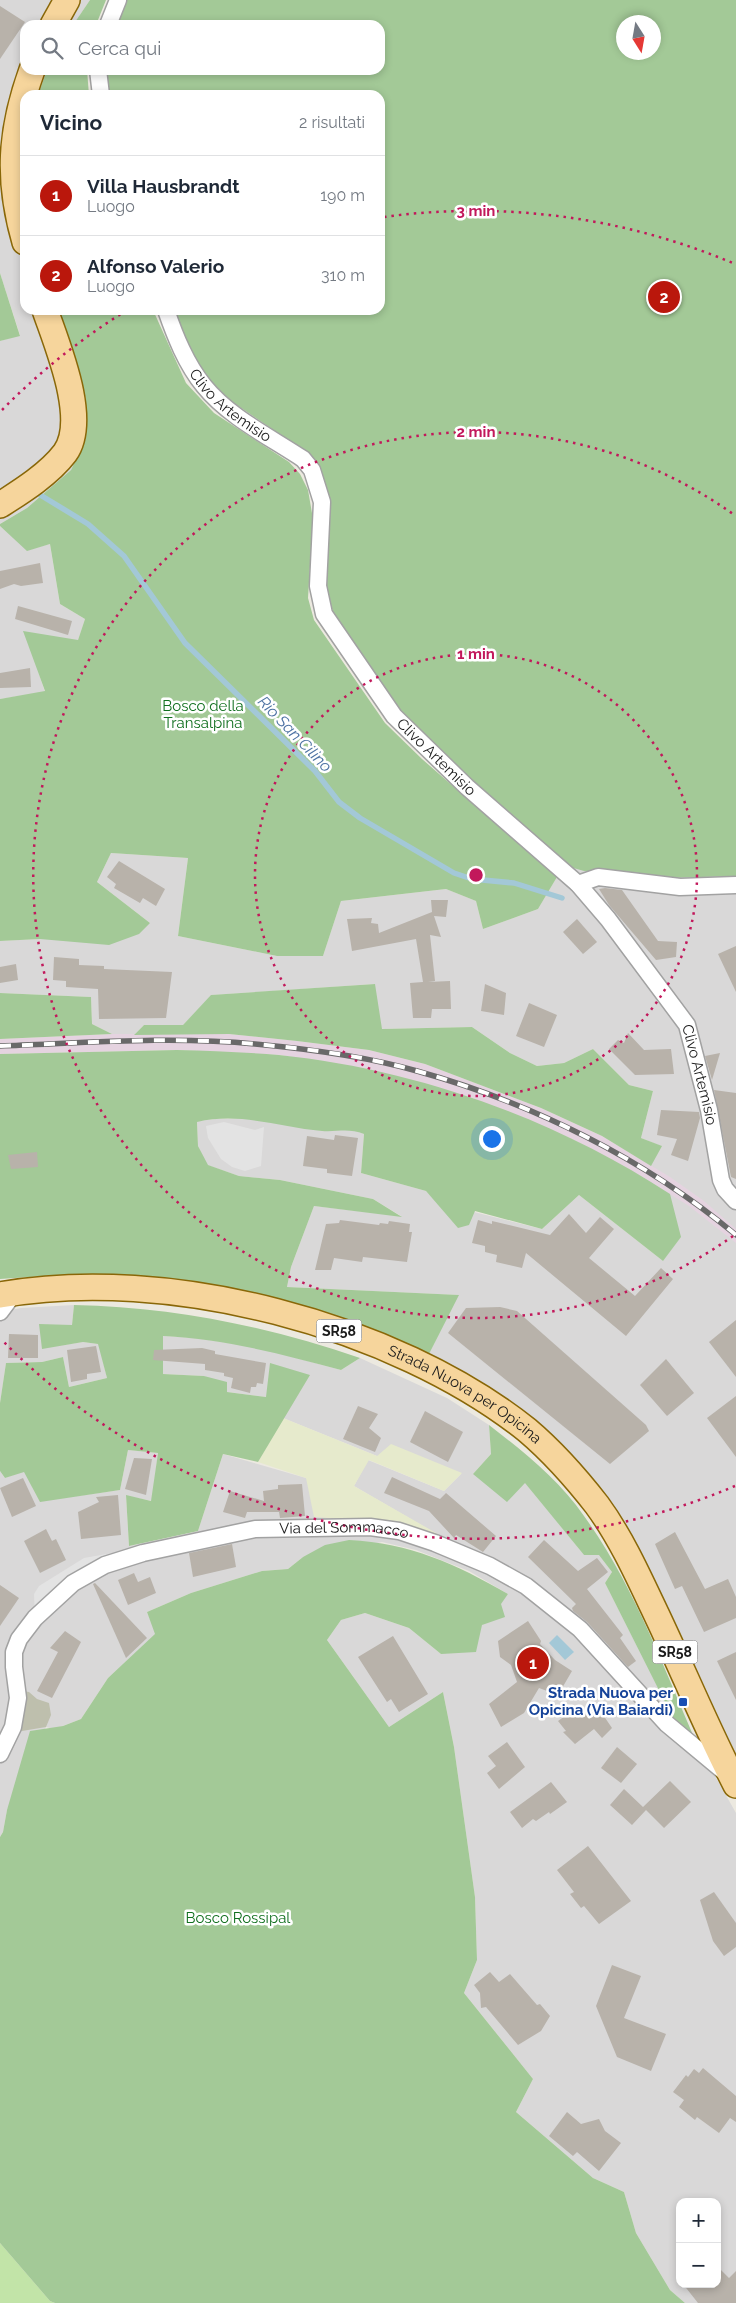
<!DOCTYPE html>
<html lang="it">
<meta charset="utf-8">
<style>
body{margin:0;font-family:Raleway,sans-serif;background:#f6f6f7;color:#1f2937}
.controls{position:absolute;right:15px;bottom:15px;display:grid;overflow:hidden;border-radius:10px;box-shadow:0 2px 8px #0003}
.controls button{width:45px;height:45px;display:grid;place-items:center;padding:0;border:0;border-bottom:1px solid #e0e1e3;background:#fff;color:#1f2937;font:25px sans-serif}
.compass{position:absolute;left:616px;top:15px;width:45px;height:45px;border-radius:50%;background:#fff;box-shadow:0 2px 8px #0003;rotate:169deg}
.you{position:absolute;left:491px;top:1138px;width:18px;height:18px;margin:-12px;border:4px solid #fff;border-radius:50%;background:#1a73e8;box-shadow:0 0 0 8px #1a73e833}
.badge{display:grid;place-items:center;width:32px;height:32px;border-radius:50%;background:#ba170c;color:#fff;font-size:16px;font-weight:700}
.pin{position:absolute;translate:-50% -50%;border:2px solid #fff;box-shadow:0 1px 5px #0006}
.list{margin:0;padding:0;list-style:none}
h2{display:flex;justify-content:space-between;align-items:center;height:65px;margin:0;padding:0 20px;font-size:21px}
h2 small{font-size:16px;font-weight:400;color:#747a83}
.list li{display:grid;grid-template-columns:32px 1fr auto;gap:15px;align-items:center;box-sizing:border-box;height:80px;padding:0 20px;border-top:1px solid #e0e1e3}
.list b{display:block;font-size:19px;white-space:nowrap}
.list p{margin:0;font-size:16px;white-space:nowrap;color:#747a83}
.list em{font-size:16px;font-style:normal;color:#747a83}
.icon{flex:none;width:28px;height:28px;fill:none;stroke:currentColor;stroke-width:2;stroke-linecap:round;stroke-linejoin:round}
.map{position:relative;flex:none;width:736px;height:2303px;overflow:hidden}
.search{position:absolute;background:#fff;box-shadow:0 2px 8px #0003;left:20px;top:20px;width:365px;height:55px;display:flex;align-items:center;gap:12px;box-sizing:border-box;padding:0 18px;border-radius:15px;color:#747a83;font-size:19px}
.panel{position:absolute;background:#fff;box-shadow:0 2px 8px #0003;left:20px;top:90px;width:365px;height:225px;border-radius:15px}
.map>svg:first-child{display:block}
.residential{fill:#d9d8d8;fill-rule:evenodd}
.industrial{fill:#e5d3e0}
.construction{fill:#bebfad}
.farmland{fill:#e6eacc}
.grass{fill:#c2e4a8}
.forest{fill:#a3c997;fill-rule:evenodd}
.parking{fill:#e3e3e3}
.water{fill:#a3c8d7}
.lines{fill:none;stroke-linecap:round;stroke-linejoin:round}
.stream{stroke:#a3c8d7;stroke-width:5.5}
.building{fill:#b8b2aa}
.minor-casing{stroke:#a2a2a2;stroke-width:19}
.primary-casing{stroke:#896708;stroke-width:28}
.minor{stroke:#fff;stroke-width:16}
.primary{stroke:#f6d59c;stroke-width:25}
.rail-casing{stroke:#696969;stroke-width:5.5}
.rail{stroke:#fff;stroke-width:4;stroke-dasharray:11;stroke-linecap:butt}
.ring{fill:none;stroke:#c2185b;stroke-width:2.5;stroke-dasharray:2.5 5}
.transit-dot{fill:#1a4fb4;stroke:#fff;stroke-width:2}
.labels{text-anchor:middle;dominant-baseline:central;stroke-width:5;stroke-linejoin:round;paint-order:stroke}
.shield{fill:#fff;stroke:#5f5f5f;stroke-width:1}
.shield-label{font-size:14px;font-weight:bold;fill:#1b1b1b}
.street-label{font-size:15px;fill:#1b1b1b;stroke:#fff}
.park-label{font-size:15px;fill:#11701f;stroke:#fff}
.transit-label{font-size:15px;font-weight:bold;fill:#164399;stroke:#fff;text-anchor:end}
.water-label{font-size:16px;font-style:italic;fill:#4e73a3;stroke:#fff}
.centre{fill:#c2185b;stroke:#fff;stroke-width:2.5}
.ring-label{font-size:15px;text-anchor:middle;font-weight:bold;fill:#c2185b;stroke:#fff;stroke-width:5;stroke-linejoin:round;paint-order:stroke}
</style>
<div class="map">
<svg width="736" height="2303" viewBox="0 0 736 2303">
<rect width="100%" height="100%" fill="#ece9e0"/>
<g class="residential">
<polygon points="0,0 90,0 73,25 25,25 25,70 47,70 38,95 25,95 25,310 58,310 86,399 86,438 71,470 27,508 0,524 0,341 20,335 0,273"/>
<polygon points="0,526 27,550 50,544 60,604 85,619 78,640 37,668 45,692 0,699"/>
<polygon points="111,853 188,858 178,936 277,956 323,956 341,901 446,889 476,901 483,929 538,909 557,877 570,867 605,871 736,876 736,1755 668,1606 607,1495 531,1418 429,1354 458,1295 287,1287 291,1267 314,1206 401,1216 373,1199 280,1180 239,1176 207,1165 198,1146 197,1121 215,1119 251,1118 324,1131 351,1129 364,1134 361,1173 426,1191 438,1203 542,1229 579,1195 663,1261 644,1178 661,1146 641,1138 653,1091 629,1085 593,1049 564,1063 537,1066 510,1053 472,1027 381,1029 374,984 212,995 183,1025 144,1025 134,1035 112,1034 92,1024 91,997 0,993 0,941 40,939 150,923 97,882"/>
<polygon points="74,1305 72,1325 42,1348 83,1342 99,1344 107,1378 69,1387 63,1357 42,1362 6,1363 0,1403 0,1312 21,1308"/>
<path d="M163,1336L196,1338L256,1347L341,1370L360,1358L447,1398L489,1425L491,1454L473,1474L525,1482L584,1555L599,1554L612,1572L605,1583L678,1727L697,1744L736,1813V2303H685L670,2290L636,2233L624,2192L593,2178L516,2112L533,2079L464,1993L477,1960L475,1897L454,1747L443,1692L389,1727L327,1640L341,1620L365,1613L409,1628L441,1654L482,1625L508,1594L469,1571L416,1550L382,1542L303,1557L288,1569L262,1571L191,1593L147,1612L156,1634L108,1678L81,1719L63,1726L53,1729L46,1727L7,1810L3,1832L0,1837V1471L5,1478L24,1471L40,1501L120,1490L128,1450L158,1453L152,1501L126,1496L129,1546L198,1531L223,1454L306,1478L385,1522L440,1536L354,1486L368,1460L444,1491L461,1474L377,1456L283,1418L309,1375L266,1397L227,1392L204,1376L163,1374ZM680,2202H717V2284H680Z"/>
</g>
<polygon class="industrial" points="112,1034 229,1034 297,1041 369,1050 425,1064 541,1108 602,1136 670,1177 704,1201 736,1229 736,1243 689,1206 644,1178 578,1142 524,1118 469,1097 422,1083 363,1069 280,1055 177,1050 0,1054 0,1039"/>
<polygon class="construction" points="23,1691 29,1692 37,1699 49,1703 51,1715 46,1727 10,1733"/>
<polygon class="farmland" points="283,1418 377,1456 391,1444 462,1473 444,1491 369,1460 354,1486 443,1537 385,1522 314,1517 306,1478 258,1462"/>
<polygon class="grass" points="0,2243 50,2301 55,2303 0,2303"/>
<g class="forest">
<polygon points="90,0 106,0 96,25 73,25"/>
<path d="M126,0H736V876L667,878L605,871H584L570,867L434,747L394,707L337,621L329,601L325,581L330,515L328,494L319,470L309,454L225,397L205,377L182,333L173,310H380V95H109L106,70H380V25H116ZM624,22H654V52H624Z"/>
<polygon points="47,70 87,70 89,95 38,95"/>
<polygon points="0,273 20,336 0,341"/>
<polygon points="58,310 153,310 186,383 214,413 289,462 300,474 308,490 313,519 308,598 314,620 385,723 422,759 557,877 538,909 483,929 476,901 446,889 341,901 323,956 277,956 178,936 188,858 111,853 97,882 150,923 139,934 109,945 40,939 0,941 0,699 45,691 23,631 78,640 85,619 60,604 50,544 27,551 0,526 0,524 27,508 71,470 86,438 86,399"/>
<polygon points="375,984 382,1029 472,1027 510,1053 537,1066 564,1063 593,1049 629,1085 653,1091 641,1138 662,1146 651,1166 602,1136 541,1108 425,1064 369,1050 297,1041 229,1034 134,1035 144,1025 183,1025 211,995"/>
<polygon points="0,993 91,997 92,1024 112,1034 0,1039"/>
<path d="M177,1050C211,1051 245,1052 279,1055C416,1069 555,1119 670,1194L681,1237L663,1261L579,1195L542,1229L475,1211L469,1225L458,1228L426,1191L361,1173L364,1134C349,1128 338,1132 322,1131C279,1127 241,1112 197,1122L198,1146L208,1165L239,1176L280,1180L373,1199L402,1217L314,1206L291,1267L287,1287L459,1295L429,1354L334,1316L228,1289L144,1278L59,1275L0,1279V1054Z"/>
<path d="M74,1305C172,1307 267,1326 360,1358L341,1370C282,1354 224,1339 163,1336V1374L204,1376L227,1382V1392L266,1397L270,1363L310,1375L258,1462L223,1454L198,1531L129,1546L126,1495L151,1501L158,1453L128,1450L120,1490L40,1502L24,1472L5,1478L0,1471V1403L6,1363L42,1362L63,1357L69,1387L107,1378L98,1344L83,1342L42,1349L39,1324L72,1325Z"/>
<path d="M489,1425C524,1452 559,1480 584,1516C634,1585 663,1667 697,1744L678,1728L605,1583L612,1572L599,1555H584L525,1483L507,1502L473,1474L491,1454Z"/>
<path d="M349,1540C410,1543 456,1564 508,1594L501,1604L505,1617L482,1625L476,1652L441,1654L409,1628L365,1613L341,1620L327,1640L389,1727L443,1692L454,1747L475,1897L477,1960L464,1993L533,2079L516,2112L593,2178L624,2192L636,2233L670,2290L685,2303H55L50,2301L0,2243V1837L3,1832L7,1810L30,1731L63,1726L81,1719L108,1678L155,1634L147,1612L191,1593L262,1571L288,1569L303,1557L325,1545Z"/>
</g>
<g class="parking">
<polygon points="224,1122 255,1130 264,1127 261,1166 245,1171 232,1167 221,1159 208,1138 206,1126"/>
<polygon points="118,1552 105,1565 35,1618 34,1594 39,1586 84,1558"/>
</g>
<polygon class="water" points="557,1635 574,1652 565,1660 549,1643"/>
<g class="lines">
<polyline class="stream" points="37,493 88,524 124,556 185,643 315,771 339,802 360,818 454,873 472,879 514,883 562,898"/>
</g>
<g class="building">
<polygon points="0,6 25,22 0,59"/>
<polygon points="40,563 43,583 21,586 14,584 0,589 0,571"/>
<polygon points="18,606 72,621 68,635 15,619"/>
<polygon points="30,668 31,687 0,688 0,673"/>
<polygon points="119,861 165,889 156,906 143,898 140,903 114,888 116,884 107,877"/>
<polygon points="605,888 622,890 658,941 677,942 676,957 656,960 609,905 599,889"/>
<polygon points="431,900 448,900 446,917 434,916 441,937 430,935 435,981 428,982 450,981 451,1009 432,1009 431,1018 413,1018 410,983 423,982 416,939 352,951 347,919 372,918 371,923 378,924 379,933 432,912"/>
<polygon points="577,919 597,942 583,954 563,932"/>
<polygon points="736,946 736,992 718,954"/>
<polygon points="54,957 79,959 79,965 104,966 104,969 172,972 166,1018 99,1019 98,989 66,987 66,981 53,980"/>
<polygon points="16,964 18,980 0,983 0,967"/>
<polygon points="485,984 506,993 504,1015 481,1011"/>
<polygon points="529,1003 557,1015 544,1047 516,1036"/>
<polygon points="628,1033 644,1050 671,1049 674,1074 635,1075 609,1049 618,1040 624,1043"/>
<polygon points="720,1053 712,1080 705,1056"/>
<polygon points="714,1090 736,1093 736,1179 731,1177"/>
<polygon points="661,1110 699,1112 700,1118 688,1161 671,1155 677,1139 657,1135"/>
<polygon points="335,1135 358,1138 352,1176 327,1173 327,1169 303,1166 307,1136 334,1140"/>
<polygon points="37,1152 38,1167 11,1169 8,1155"/>
<polygon points="569,1214 586,1233 600,1217 614,1229 589,1258 635,1296 661,1268 673,1279 626,1336 526,1253 522,1268 496,1262 497,1255 485,1252 485,1246 472,1243 478,1220 492,1224 492,1221 550,1235"/>
<polygon points="340,1220 379,1225 380,1223 388,1224 389,1221 410,1224 409,1232 412,1232 407,1262 363,1257 362,1262 334,1258 331,1270 315,1270 326,1224 339,1223"/>
<polygon points="500,1307 517,1311 646,1425 649,1431 610,1464 448,1333 466,1308"/>
<polygon points="736,1320 736,1377 709,1342"/>
<polygon points="9,1334 38,1335 38,1358 8,1358"/>
<polygon points="96,1346 101,1372 87,1374 87,1379 71,1382 67,1350"/>
<polygon points="202,1348 215,1351 215,1354 266,1363 263,1384 257,1383 256,1387 251,1387 250,1393 231,1388 233,1378 224,1376 224,1373 205,1370 205,1364 153,1360 154,1350"/>
<polygon points="666,1359 694,1393 667,1416 640,1385"/>
<polygon points="736,1396 736,1457 707,1418"/>
<polygon points="358,1406 378,1414 369,1428 381,1438 375,1452 343,1439"/>
<polygon points="425,1411 463,1432 448,1462 410,1442"/>
<polygon points="134,1458 152,1459 146,1495 125,1489"/>
<polygon points="392,1477 440,1499 446,1493 496,1536 483,1552 456,1535 454,1538 429,1511 384,1493"/>
<polygon points="23,1478 36,1506 12,1517 0,1488"/>
<polygon points="302,1484 305,1516 280,1518 279,1512 247,1512 245,1518 223,1512 230,1491 264,1501 263,1491 278,1489 278,1485"/>
<polygon points="118,1495 121,1535 81,1539 78,1512 99,1502 96,1497"/>
<polygon points="46,1529 52,1541 56,1539 66,1560 40,1573 24,1541"/>
<polygon points="675,1532 705,1589 728,1579 736,1597 736,1618 704,1632 682,1586 675,1589 655,1544"/>
<polygon points="544,1540 578,1571 597,1558 608,1572 587,1589 623,1635 620,1638 636,1661 628,1667 587,1622 573,1611 572,1608 576,1604 528,1557"/>
<polygon points="232,1544 236,1567 193,1577 189,1553"/>
<polygon points="134,1573 138,1582 150,1577 156,1593 128,1605 118,1580"/>
<polygon points="95,1583 147,1638 126,1658 93,1584"/>
<polygon points="0,1585 19,1598 0,1626"/>
<polygon points="528,1621 541,1641 540,1644 555,1660 572,1671 558,1695 539,1688 524,1713 501,1727 489,1704 517,1682 511,1665 500,1657 498,1641"/>
<polygon points="65,1631 81,1642 52,1698 37,1691 58,1652 50,1648"/>
<polygon points="393,1636 428,1694 399,1712 391,1699 387,1702 358,1657"/>
<polygon points="736,1652 736,1700 717,1661"/>
<polygon points="597,1706 612,1728 602,1738 594,1729 575,1744 563,1732 566,1731 558,1721 572,1711 575,1716 580,1713 582,1717"/>
<polygon points="507,1742 525,1767 499,1789 487,1773 496,1766 488,1756"/>
<polygon points="617,1747 637,1764 621,1783 601,1768"/>
<polygon points="670,1781 691,1802 664,1828 646,1810 632,1825 610,1805 624,1789 643,1807"/>
<polygon points="551,1782 567,1802 550,1814 549,1812 536,1821 533,1819 522,1828 510,1812"/>
<polygon points="588,1846 631,1901 599,1924 584,1906 581,1908 570,1894 574,1892 557,1870"/>
<polygon points="714,1892 736,1923 736,1947 724,1956 713,1941 700,1900"/>
<polygon points="612,1965 641,1976 624,2018 666,2034 651,2071 617,2057 596,2006"/>
<polygon points="490,1972 499,1982 510,1974 537,2005 540,2004 550,2016 541,2031 518,2045 486,2007 481,2008 480,1993 474,1985"/>
<polygon points="703,2068 736,2096 736,2122 730,2118 719,2133 697,2117 695,2120 679,2107 684,2100 673,2092 686,2075 688,2077 694,2069 699,2073"/>
<polygon points="567,2112 581,2124 599,2119 605,2131 621,2143 599,2171 577,2152 573,2156 549,2136"/>
<polygon points="717,2266 729,2278 736,2271 736,2303 698,2303 683,2284 717,2284"/>
</g>
<g class="lines">
<defs>
<g id="minor">
<polyline points="108,25 118,0"/>
<polyline points="98,70 101,95"/>
<path id="s1" d="M166,310C175,336 186,364 204,386C229,417 270,437 303,459L312,470L322,502L318,586L324,614L394,716L467,787L578,884L608,919L687,1025L709,1110L721,1180L725,1189L736,1201"/>
<polyline points="578,884 598,877 680,887 736,885"/>
<polyline points="0,1312 15,1292"/>
<path id="s2" d="M0,1754L13,1727L18,1698L14,1667V1652L19,1639L35,1618L73,1583L105,1565L143,1553L255,1529L370,1527L399,1531L435,1543L490,1566L526,1586L580,1629L667,1724L727,1774"/>
</g>
<g id="primary">
<polyline points="53,25 67,0"/>
<path d="M25,242C7,180 10,131 32,70"/>
<path d="M0,505C22,491 49,474 65,453C89,420 57,345 45,310"/>
<path id="s3" d="M0,1295C167,1265 394,1324 527,1430C553,1452 576,1478 597,1505C619,1535 635,1569 651,1603C680,1663 705,1725 736,1785"/>
</g>
</defs>
<use href="#minor" class="minor-casing"/>
<use href="#primary" class="primary-casing"/>
<use href="#minor" class="minor"/>
<use href="#primary" class="primary"/>
<defs>
<path id="rail" d="M0,1046C85,1043 170,1036 255,1044C309,1049 365,1056 417,1071C532,1103 645,1159 736,1235"/>
</defs>
<use href="#rail" class="rail-casing"/>
<use href="#rail" class="rail"/>
</g>
<g class="ring">
<circle cx="476" cy="875" r="221"/>
<path d="M733 1236A443 443 0 1 1 733 514"/>
<path d="M735 1486A664 664 0 0 1 2 1340M2 410A664 664 0 0 1 124 312M384 217A664 664 0 0 1 735 264"/>
</g>
<rect class="transit-dot" x="678" y="1697" width="10" height="10" rx="2.5"/>
<g class="labels">
<g class="shield">
<rect x="316.5" y="1319.5" width="45" height="23" rx="4"/>
<rect x="652.5" y="1640.5" width="45" height="23" rx="4"/>
</g>
<g class="shield-label">
<text x="339" y="1331">SR58</text>
<text x="675" y="1652">SR58</text>
</g>
<g class="street-label">
<text stroke="none"><textPath href="#s1" startOffset="118">Clivo Artemisio</textPath></text>
<text stroke="none"><textPath href="#s1" startOffset="552">Clivo Artemisio</textPath></text>
<text stroke="none"><textPath href="#s1" startOffset="972">Clivo Artemisio</textPath></text>
<text stroke="none"><textPath href="#s3" startOffset="486">Strada Nuova per Opicina</textPath></text>
<text stroke="none"><textPath href="#s2" startOffset="478">Via del Sommacco</textPath></text>
</g>
<g class="park-label">
<text x="203" y="706">Bosco della<tspan x="203" dy="17">Transalpina</tspan></text>
<text x="238" y="1918">Bosco Rossipal</text>
</g>
<g class="transit-label">
<text x="673" y="1693">Strada Nuova per<tspan x="673" dy="17">Opicina (Via Baiardi)</tspan></text>
</g>
<g class="water-label">
<text transform="translate(295 734) rotate(46)">Rio San Cilino</text>
</g>
</g>
<circle cx="476" cy="875" r="8" class="centre"/>
<g class="ring-label">
<text x="476" y="216">3 min</text>
<text x="476" y="437">2 min</text>
<text x="476" y="659">1 min</text>
</g>
</svg>
<div class="controls">
<button>+</button>
<button>−</button>
</div>
<svg class="compass" viewBox="-18 -18 36 36"><path d="M0-13l5 13h-10z" fill="#e53935"/><path d="M0 13l5-13h-10z" fill="#747a83"/></svg>
<div class="you"></div>
<div class="pin badge" style="left:533px;top:1663px">1</div>
<div class="pin badge" style="left:664px;top:297px">2</div>
<div class="search"><svg class="icon" aria-label="search" viewBox="0 0 24 24"><circle cx="10" cy="10" r="6"/><path d="M15 15l6 6"/></svg>Cerca qui</div>
<section class="panel">
<h2>Vicino<small>2 risultati</small></h2>
<ul class="list">
<li><span class="badge">1</span><div><b>Villa Hausbrandt</b><p>Luogo</p></div><em>190 m</em></li>
<li><span class="badge">2</span><div><b>Alfonso Valerio</b><p>Luogo</p></div><em>310 m</em></li>
</ul>
</section>
</div>
